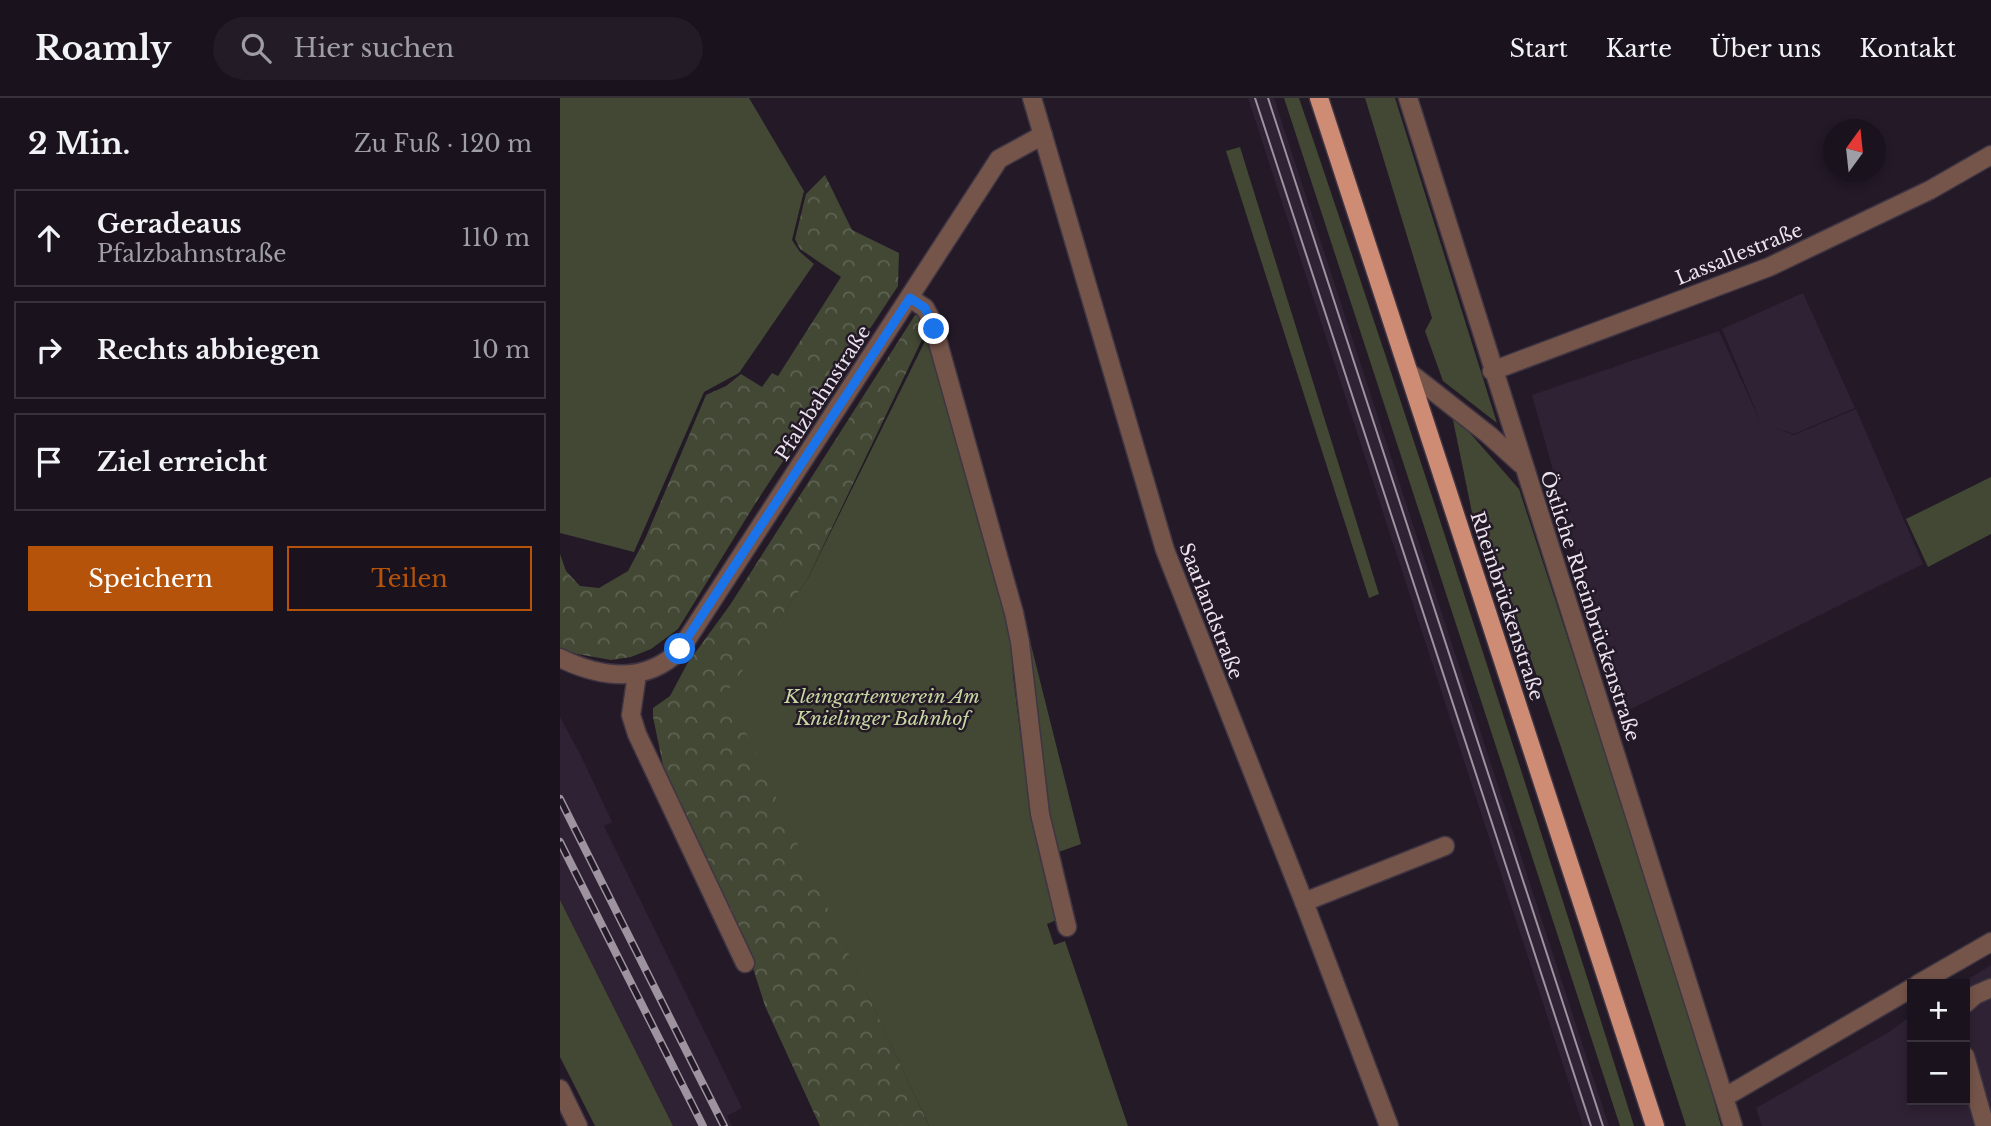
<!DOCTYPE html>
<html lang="de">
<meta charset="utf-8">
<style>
body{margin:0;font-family:"Libre Baskerville",serif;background:#231c26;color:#f1f3f6}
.controls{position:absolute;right:21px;bottom:21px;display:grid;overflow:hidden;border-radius:0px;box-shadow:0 4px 10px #0003}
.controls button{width:63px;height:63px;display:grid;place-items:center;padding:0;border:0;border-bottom:2px solid #38323b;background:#1a131d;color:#f1f3f6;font:35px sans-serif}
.compass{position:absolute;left:1263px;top:21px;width:63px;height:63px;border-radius:50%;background:#1a131d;box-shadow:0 4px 10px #0003;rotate:15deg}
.stop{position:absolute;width:21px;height:21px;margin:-16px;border:5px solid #1a73e8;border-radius:50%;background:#fff}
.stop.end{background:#1a73e8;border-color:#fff;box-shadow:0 2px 7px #0008}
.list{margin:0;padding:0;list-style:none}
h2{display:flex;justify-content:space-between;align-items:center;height:91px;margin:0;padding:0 28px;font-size:30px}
h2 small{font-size:23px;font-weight:400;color:#9f9ea4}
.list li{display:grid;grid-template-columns:46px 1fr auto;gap:21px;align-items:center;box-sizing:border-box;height:98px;margin:0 14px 14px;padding:0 14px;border:2px solid #38323b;border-radius:0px}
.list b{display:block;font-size:26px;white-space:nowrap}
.list p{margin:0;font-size:23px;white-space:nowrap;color:#9f9ea4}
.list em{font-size:23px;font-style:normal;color:#9f9ea4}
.actions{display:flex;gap:14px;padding:21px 28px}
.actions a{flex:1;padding:16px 0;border:2px solid #b45309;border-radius:0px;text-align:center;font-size:24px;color:#b45309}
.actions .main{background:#b45309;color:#fff}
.icon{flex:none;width:38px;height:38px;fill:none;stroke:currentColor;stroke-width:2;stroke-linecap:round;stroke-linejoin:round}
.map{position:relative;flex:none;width:1431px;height:1028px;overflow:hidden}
header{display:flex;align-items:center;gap:42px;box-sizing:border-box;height:98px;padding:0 35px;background:#1a131d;border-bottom:2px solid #38323b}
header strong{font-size:33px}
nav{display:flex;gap:38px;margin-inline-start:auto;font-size:24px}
.search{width:490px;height:63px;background:#231c26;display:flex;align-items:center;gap:18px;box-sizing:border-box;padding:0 24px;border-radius:38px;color:#9f9ea4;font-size:26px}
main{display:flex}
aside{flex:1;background:#1a131d}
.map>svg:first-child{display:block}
.built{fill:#2f2234}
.green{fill:#424834}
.forest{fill:url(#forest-crowns)}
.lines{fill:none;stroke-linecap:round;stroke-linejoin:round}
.minor-casing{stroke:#3f3543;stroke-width:21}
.major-casing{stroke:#3f3543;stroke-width:21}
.minor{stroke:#75554a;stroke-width:18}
.major{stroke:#cf8c75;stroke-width:18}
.tram{stroke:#9d94a0;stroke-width:2}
.rail-casing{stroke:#9d94a0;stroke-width:8}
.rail{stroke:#231927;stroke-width:5;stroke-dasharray:16;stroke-linecap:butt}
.route{stroke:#1a73e8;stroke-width:9}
.labels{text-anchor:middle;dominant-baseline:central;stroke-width:5;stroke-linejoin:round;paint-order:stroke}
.street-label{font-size:19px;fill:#ebe4ee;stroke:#231927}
.park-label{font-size:19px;font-style:italic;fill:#c7d7a0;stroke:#231927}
</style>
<header>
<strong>Roamly</strong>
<div class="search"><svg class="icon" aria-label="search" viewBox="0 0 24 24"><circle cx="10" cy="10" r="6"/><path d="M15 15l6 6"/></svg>Hier suchen</div>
<nav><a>Start</a><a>Karte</a><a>Über uns</a><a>Kontakt</a></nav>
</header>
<main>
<aside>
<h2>2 Min.<small>Zu Fuß · 120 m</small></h2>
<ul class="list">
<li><svg class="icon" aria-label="ahead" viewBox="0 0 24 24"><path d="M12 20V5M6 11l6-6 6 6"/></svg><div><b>Geradeaus</b><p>Pfalzbahnstraße</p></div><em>110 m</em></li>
<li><svg class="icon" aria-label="right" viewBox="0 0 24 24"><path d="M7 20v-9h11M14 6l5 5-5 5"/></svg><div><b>Rechts abbiegen</b></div><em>10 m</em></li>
<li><svg class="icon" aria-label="arrive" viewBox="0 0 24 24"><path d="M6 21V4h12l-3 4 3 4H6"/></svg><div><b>Ziel erreicht</b></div></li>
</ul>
<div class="actions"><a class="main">Speichern</a><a>Teilen</a></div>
</aside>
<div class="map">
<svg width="1431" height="1028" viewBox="0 0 1431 1028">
<defs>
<pattern id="forest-crowns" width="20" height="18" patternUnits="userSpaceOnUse" patternTransform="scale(1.75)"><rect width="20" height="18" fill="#424834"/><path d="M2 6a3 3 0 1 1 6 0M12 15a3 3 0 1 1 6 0" fill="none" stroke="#5d6252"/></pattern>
</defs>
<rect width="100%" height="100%" fill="#231927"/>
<g class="built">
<polygon points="688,0 714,0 1049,1028 1023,1028"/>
<polygon points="1243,195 1295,310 1234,336 1212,329 1234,337 1296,311 1363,466 1061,616 972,297 1159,233 1201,325 1162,231"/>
<polygon points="0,619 21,658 52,724 44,728 182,1010 167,1018 172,1028 113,1028 0,802"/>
<polygon points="1431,867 1431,1028 1202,1028 1196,1010 1329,934 1352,917 1352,1002 1405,1002 1405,886 1400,886"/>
</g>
<g class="green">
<polygon points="0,0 189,0 244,93 232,142 240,154 254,166 179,275 144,294 74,454 0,435"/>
<path d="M724,0H739C855,341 966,684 1074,1028H1060Z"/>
<polygon points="805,0 835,0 937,325 883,283 865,233 872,220"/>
<polygon points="680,49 819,496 809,500 666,53"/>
<polygon points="368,237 451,535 453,578 471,719 499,821 487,826 494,847 505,843 568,1028 369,1028 166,594 247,482"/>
<polygon points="895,318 959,391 1132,921 1161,1028 1126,1028 1061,826 933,449 918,444 893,322"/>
<polygon points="1431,379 1431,436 1368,469 1346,421"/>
<polygon points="462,511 521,746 496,755 487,724"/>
<polygon points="0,802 113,1028 35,1028 0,959"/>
</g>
<g class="forest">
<polygon points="265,77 292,132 339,155 338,188 195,406 118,531 91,551 71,559 51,562 6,554 0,550 0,456 6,473 20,488 39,490 68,473 85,441 146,297 166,288 181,276 202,289 212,275 218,278 281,179 240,151 235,141 246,96"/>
<polygon points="355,217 361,218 369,227 247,482 167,594 369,1028 260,1028 205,908 186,848 103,667 93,619 93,610 110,598 127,566 170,507"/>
</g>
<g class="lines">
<defs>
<g id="minor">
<polyline points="472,0 605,452 744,804 829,1028"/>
<polyline points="848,0 1173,1028"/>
<polyline points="350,200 365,210 372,223 454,515 460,544 480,716 507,829"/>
<polyline points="932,273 1209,169 1370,92 1431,57"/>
<polyline points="850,275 929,337 961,366"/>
<path d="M0,560C41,580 86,586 120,552L439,61L483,37"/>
<polyline points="77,576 71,617 77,636 185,865"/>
<polyline points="744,804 885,748"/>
<polyline points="1358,886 1431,844"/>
<polyline points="1405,906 1415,897 1431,890"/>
<polyline points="1405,958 1425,1028"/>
<polyline points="0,991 18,1028"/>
<polyline points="1165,999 1352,890"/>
</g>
<polyline id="major" points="759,0 1095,1028"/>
</defs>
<use href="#minor" class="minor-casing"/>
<use href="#major" class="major-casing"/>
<use href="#minor" class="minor"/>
<use href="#major" class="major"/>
<g class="tram">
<polyline points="695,0 1031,1028"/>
<polyline points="708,0 1043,1028"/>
</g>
<defs>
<g id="rail">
<polyline points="0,701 164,1028"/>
<polyline points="0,744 143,1028"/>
</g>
</defs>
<use href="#rail" class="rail-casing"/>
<use href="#rail" class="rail"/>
</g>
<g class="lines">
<polyline class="route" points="120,551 350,200 365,210 374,231"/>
</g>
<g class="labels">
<g class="street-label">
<text transform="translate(1179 156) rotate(-22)">Lassallestraße</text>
<text transform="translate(263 295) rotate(-57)">Pfalzbahnstraße</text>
<text transform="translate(947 508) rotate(72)">Rheinbrückenstraße</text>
<text transform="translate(1030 508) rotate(72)">Östliche Rheinbrückenstraße</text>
<text transform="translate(651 513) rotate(69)">Saarlandstraße</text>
</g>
<g class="park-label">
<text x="322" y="598">Kleingartenverein Am<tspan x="322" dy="22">Knielinger Bahnhof</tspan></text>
</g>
</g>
</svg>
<div class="controls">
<button>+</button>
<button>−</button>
</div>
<svg class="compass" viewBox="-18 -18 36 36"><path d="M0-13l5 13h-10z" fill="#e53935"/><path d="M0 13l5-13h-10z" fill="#9f9ea4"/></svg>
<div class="stop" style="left:120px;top:551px"></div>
<div class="stop end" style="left:374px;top:231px"></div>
</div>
</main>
